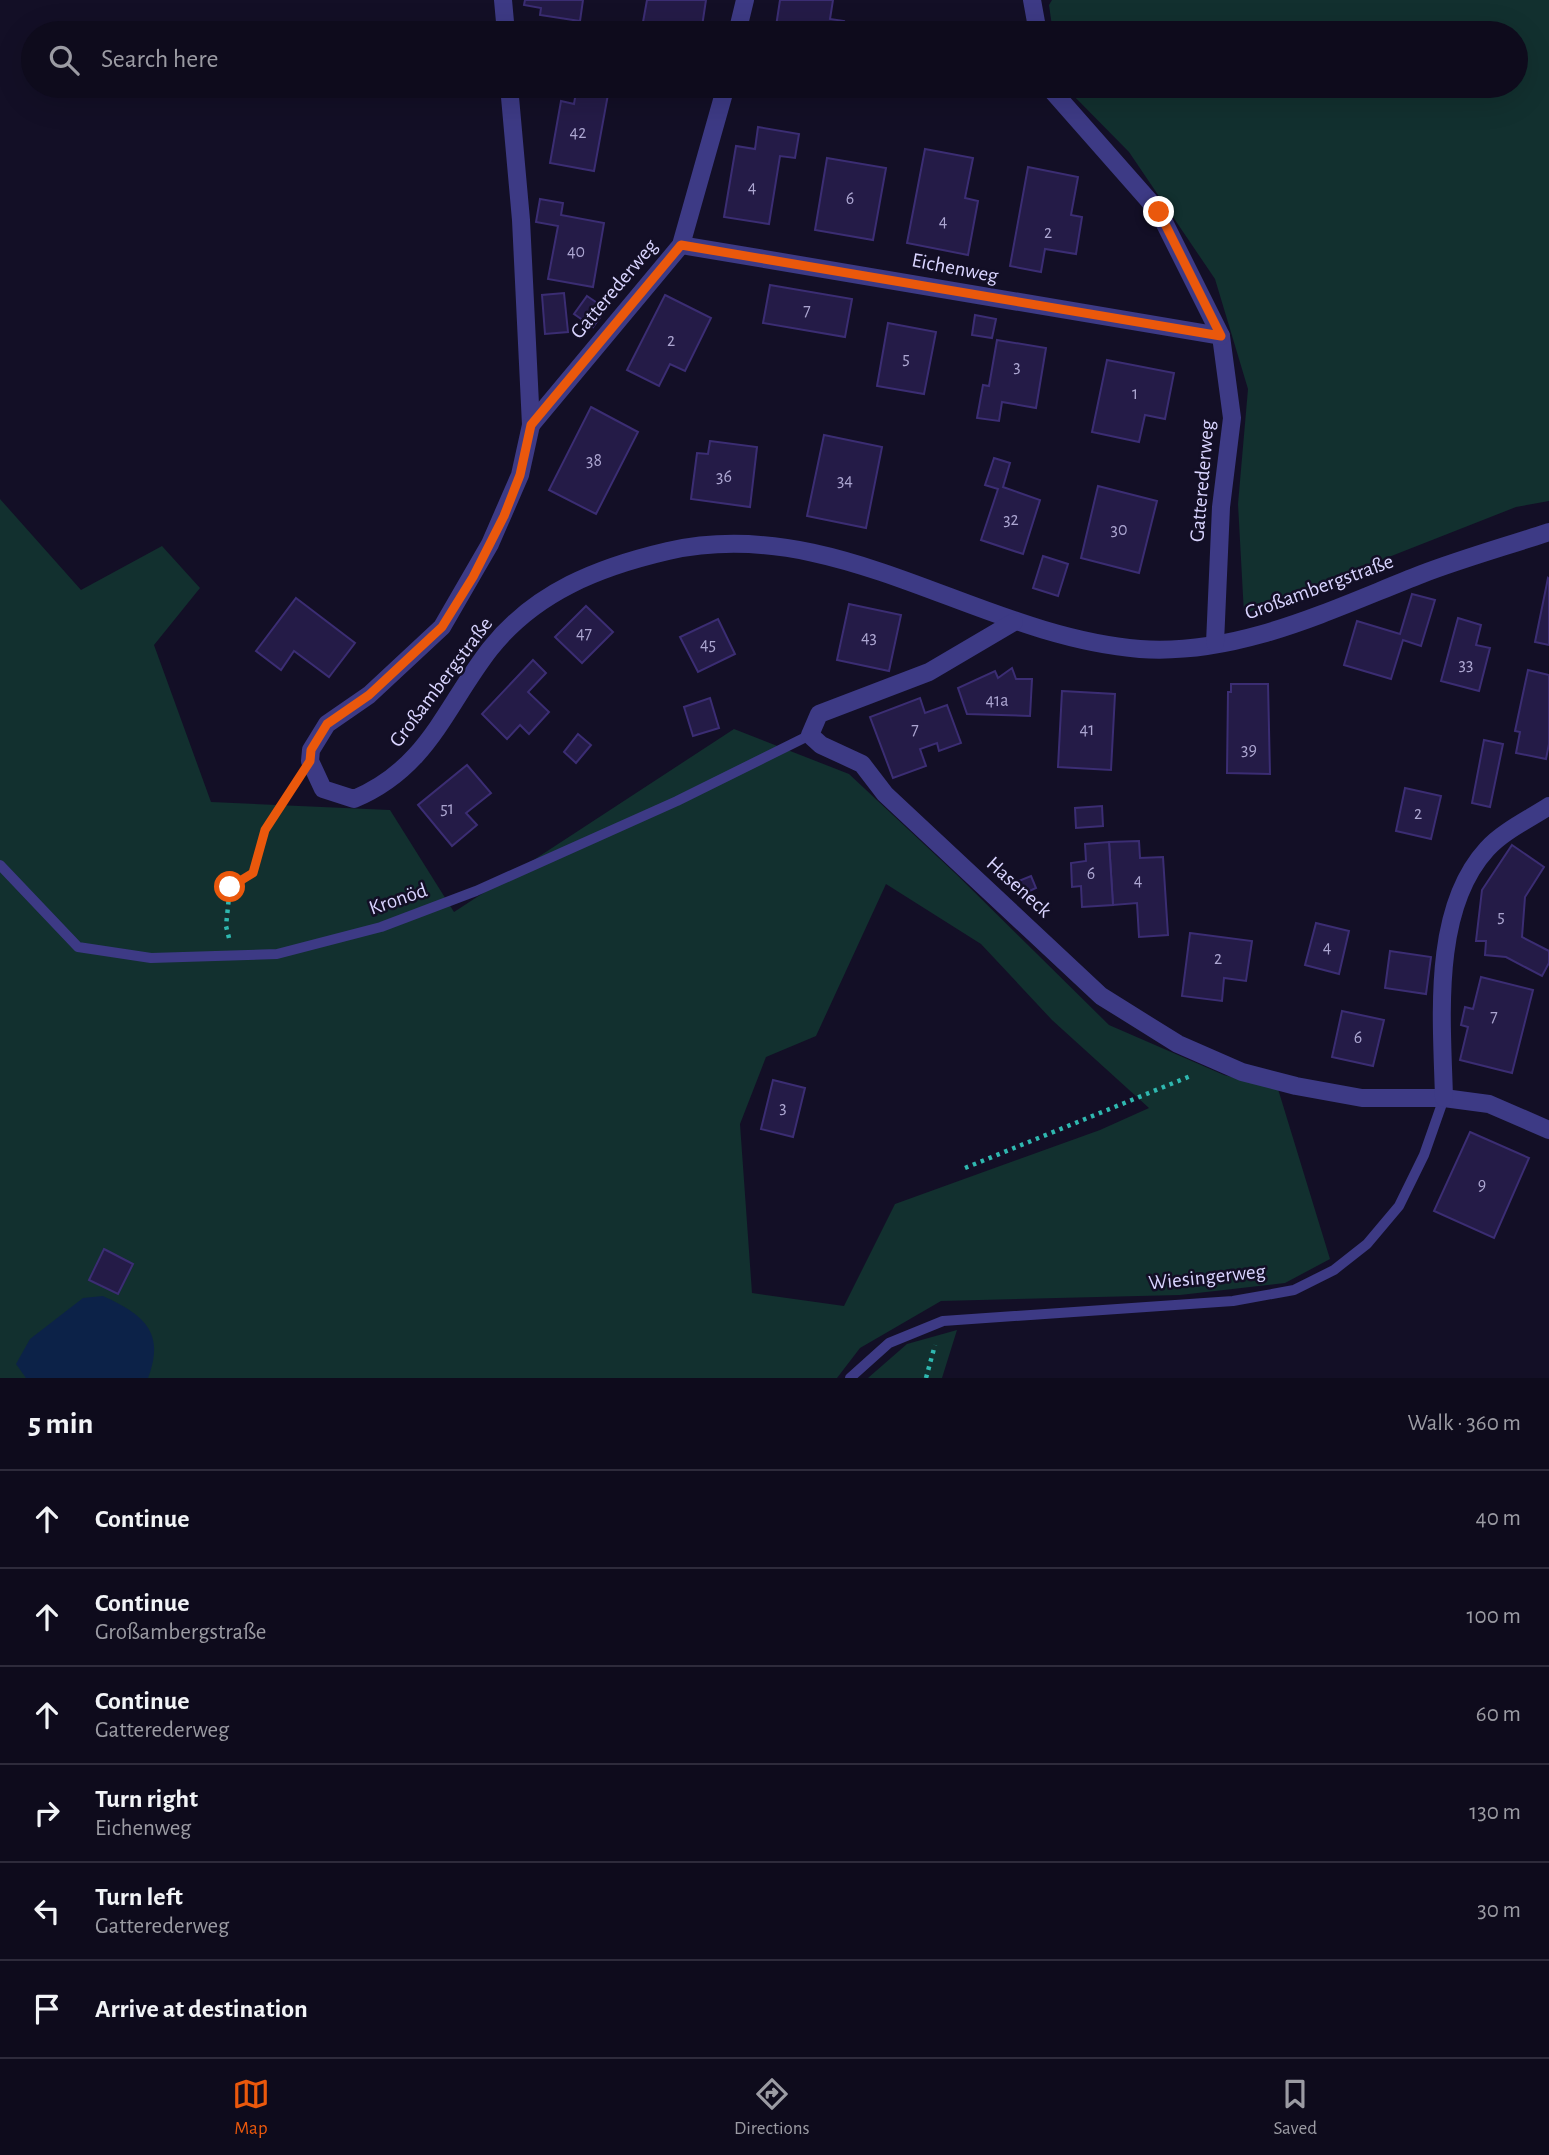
<!DOCTYPE html>
<meta charset="utf-8">
<style>
body{margin:0;font-family:"Alegreya Sans",sans-serif;background:#171425;color:#f1f3f6}
.stop{position:absolute;width:21px;height:21px;margin:-16px;border:5px solid #ea580c;border-radius:50%;background:#fff}
.stop.end{background:#ea580c;border-color:#fff;box-shadow:0 2px 7px #0008}
.list{margin:0;padding:0;list-style:none}
h2{display:flex;justify-content:space-between;align-items:center;height:91px;margin:0;padding:0 28px;font-size:30px}
h2 small{font-size:23px;font-weight:400;color:#9b9ba3}
.list li{display:grid;grid-template-columns:46px 1fr auto;gap:21px;align-items:center;box-sizing:border-box;height:98px;padding:0 28px;border-top:2px solid #2e2b3b}
.list b{display:block;font-size:26px;white-space:nowrap}
.list p{margin:0;font-size:23px;white-space:nowrap;color:#9b9ba3}
.list em{font-size:23px;font-style:normal;color:#9b9ba3}
.icon{flex:none;width:38px;height:38px;fill:none;stroke:currentColor;stroke-width:2;stroke-linecap:round;stroke-linejoin:round}
.map{position:relative;flex:none;width:1549px;height:1378px;overflow:hidden}
.search{position:absolute;background:#0e0b1c;box-shadow:0 7px 28px #0002;left:21px;right:21px;top:21px;height:77px;display:flex;align-items:center;gap:18px;box-sizing:border-box;padding:0 24px;border-radius:38px;color:#9b9ba3;font-size:26px}
.sheet{height:679px;background:#0e0b1c}
nav{display:flex;justify-content:space-around;align-items:center;box-sizing:border-box;height:98px;border-top:2px solid #2e2b3b;background:#0e0b1c;font-size:19px;color:#9b9ba3}
nav a{display:grid;justify-items:center;gap:4px}
nav .on{color:#ea580c}
.map>svg:first-child{display:block}
.green{fill:#12302f;fill-rule:evenodd}
.water{fill:#0c2248}
.building{fill:#241b47;stroke:#3b2d73;stroke-width:2}
.lines{fill:none;stroke-linecap:round;stroke-linejoin:round}
.path{stroke:#2fb8b0;stroke-width:4.5;stroke-dasharray:3.5 5;stroke-linecap:butt}
.service{stroke:#3d3a85;stroke-width:10}
.minor{stroke:#3d3a85;stroke-width:18}
.route{stroke:#ea580c;stroke-width:9}
.labels{text-anchor:middle;dominant-baseline:central;stroke-width:5;stroke-linejoin:round;paint-order:stroke}
.number-label{font-size:18px;fill:#aca6d1}
.street-label{font-size:21px;fill:#d9d4ff;stroke:#130f26}
</style>
<div class="map">
<svg width="1549" height="1378" viewBox="0 0 1549 1378">
<rect width="100%" height="100%" fill="#130f26"/>
<g class="green">
<polygon points="1052,0 1549,0 1549,501 1516,507 1244,614 1238,504 1248,389 1215,279 1129,152 1064,86 1516,86 1516,33 1053,33 1049,5"/>
<path d="M0,499L81,590L162,546L200,588L154,645L211,802L390,810L454,912L734,729L849,774L956,874L1109,1025L1224,1075L1278,1089L1330,1259L1285,1283L1180,1295L941,1301L860,1348L837,1378H0ZM886,884L981,944L1052,1020L1149,1108L1100,1130L895,1204L844,1306L752,1293L740,1124L766,1057L816,1036Z"/>
<polygon points="957,1330 942,1378 868,1378 907,1344"/>
</g>
<path class="water" d="M103,1296C142,1314 166,1331 148,1378H26L16,1364L30,1339L83,1298Z"/>
<g class="building">
<polygon points="525,0 583,0 580,21 540,15 541,8 524,5"/>
<polygon points="647,0 706,0 701,33 641,33"/>
<polygon points="780,0 833,0 830,19 844,21 842,33 775,33"/>
<polygon points="577,86 609,89 594,171 550,163 561,101 574,104"/>
<polygon points="758,127 799,134 795,158 780,156 769,224 724,217 736,146 755,149"/>
<polygon points="925,149 973,158 965,198 978,201 968,255 907,243"/>
<polygon points="827,158 886,168 873,240 815,230"/>
<polygon points="1028,167 1078,177 1071,215 1082,217 1076,254 1045,249 1041,272 1010,266"/>
<polygon points="540,199 563,203 561,215 604,223 593,287 548,279 558,226 536,222"/>
<polygon points="770,285 852,299 845,337 763,323"/>
<polygon points="564,293 568,332 545,334 542,295"/>
<polygon points="665,295 711,318 685,371 670,364 659,386 627,370"/>
<polygon points="587,296 606,309 593,327 574,314"/>
<polygon points="975,315 996,319 992,338 972,335"/>
<polygon points="888,323 936,332 924,394 877,386"/>
<polygon points="997,340 1046,348 1036,408 1002,402 999,421 977,418 983,385 989,386"/>
<polygon points="1107,360 1174,373 1165,419 1145,415 1139,442 1092,432"/>
<polygon points="591,407 638,432 596,514 549,490"/>
<polygon points="824,435 882,447 866,528 807,516"/>
<polygon points="710,441 757,447 750,507 691,499 697,453 708,454"/>
<polygon points="994,458 1010,463 1003,487 1040,500 1023,554 981,540 998,489 985,485"/>
<polygon points="1098,486 1157,501 1139,573 1081,558"/>
<polygon points="1043,556 1068,564 1058,596 1033,588"/>
<polygon points="1548,578 1549,579 1549,645 1535,642"/>
<polygon points="1412,594 1435,600 1421,646 1403,640 1391,679 1344,665 1357,621 1400,634"/>
<polygon points="296,598 355,643 329,677 294,651 281,670 256,651"/>
<polygon points="849,604 901,615 889,671 837,660"/>
<polygon points="586,606 613,632 582,663 555,637"/>
<polygon points="1458,618 1481,625 1476,645 1490,648 1479,691 1441,681"/>
<polygon points="718,619 735,654 698,672 680,637"/>
<polygon points="533,660 546,673 528,692 549,712 529,734 520,725 507,739 482,714"/>
<polygon points="1012,668 1016,679 1032,679 1030,716 967,714 958,688 995,671 998,678"/>
<polygon points="1528,670 1549,675 1549,744 1546,759 1516,753 1520,732 1515,731"/>
<polygon points="1231,684 1268,684 1270,774 1227,773 1228,692 1231,692"/>
<polygon points="1062,691 1115,694 1111,770 1058,767"/>
<polygon points="710,698 719,728 693,736 684,707"/>
<polygon points="920,698 925,713 947,705 961,743 939,751 937,743 920,749 926,766 893,778 870,717"/>
<polygon points="578,734 591,745 576,763 564,752"/>
<polygon points="1484,740 1503,744 1490,807 1472,803"/>
<polygon points="467,765 491,793 466,813 477,825 452,846 418,805"/>
<polygon points="1405,788 1441,796 1431,839 1396,831"/>
<polygon points="1102,806 1103,826 1076,828 1075,808"/>
<polygon points="1139,841 1140,858 1163,857 1168,935 1139,937 1137,903 1113,905 1109,842"/>
<polygon points="1109,842 1113,905 1082,907 1081,886 1072,887 1071,863 1086,861 1085,844"/>
<polygon points="1512,845 1544,867 1525,897 1522,937 1549,951 1549,963 1542,976 1506,957 1485,955 1486,941 1476,941 1482,890"/>
<polygon points="1031,876 1036,888 1019,896 1014,883"/>
<polygon points="1316,923 1349,931 1339,974 1305,965"/>
<polygon points="1190,933 1252,941 1246,981 1224,978 1222,1001 1182,996"/>
<polygon points="1390,951 1431,957 1426,994 1385,988"/>
<polygon points="1481,977 1533,990 1512,1073 1460,1060 1468,1027 1461,1025 1465,1007 1473,1009"/>
<polygon points="1342,1011 1384,1020 1373,1066 1332,1057"/>
<polygon points="773,1080 805,1088 793,1137 761,1129"/>
<polygon points="1470,1132 1529,1158 1494,1238 1434,1211"/>
<polygon points="104,1249 133,1264 118,1294 89,1280"/>
</g>
<g class="lines">
<g class="path">
<polyline points="229,938 226,926 230,887 253,873 265,830 295,782"/>
<polyline points="965,1168 1193,1075"/>
<polyline points="926,1378 935,1345"/>
</g>
<g class="service">
<polyline points="0,865 78,947 151,958 277,954 381,927 476,891 677,801 810,735"/>
<polyline points="850,1378 889,1343 943,1321 1233,1301 1294,1290 1334,1270 1367,1244 1399,1206 1424,1155 1444,1098"/>
</g>
<g class="minor">
<polyline points="503,0 506,33"/>
<polyline points="1032,0 1038,33"/>
<polyline points="737,33 745,0"/>
<path d="M509,86L521,220L531,425L520,475L490,544L442,627L369,695L327,724L311,750L310,761L323,789L354,799C428,768 445,707 490,649C535,592 599,567 668,551C837,513 978,636 1140,649C1239,656 1332,609 1422,574C1464,558 1507,546 1549,532"/>
<polyline points="1048,86 1159,212 1221,336 1232,418 1221,507 1215,643"/>
<polyline points="681,245 1221,336"/>
<polyline points="531,425 681,245 726,86"/>
<polyline points="1014,622 929,672 819,714 810,735 821,745 862,764 885,794 1101,996 1178,1044 1242,1072 1296,1086 1362,1098 1444,1098 1489,1104 1549,1130"/>
<path d="M1444,1098C1442,1020 1431,910 1487,849C1502,832 1529,819 1549,806"/>
</g>
</g>
<g class="lines">
<polyline class="route" points="230,887 253,873 265,830 310,761 311,750 327,724 369,695 442,627 473,577 504,516 520,475 531,425 681,245 1221,336 1159,212"/>
</g>
<g class="labels">
<g class="number-label">
<text x="578" y="133">42</text>
<text x="752" y="188">4</text>
<text x="850" y="199">6</text>
<text x="943" y="222">4</text>
<text x="1048" y="233">2</text>
<text x="576" y="252">40</text>
<text x="807" y="311">7</text>
<text x="671" y="341">2</text>
<text x="906" y="359">5</text>
<text x="1017" y="367">3</text>
<text x="1135" y="394">1</text>
<text x="594" y="461">38</text>
<text x="724" y="477">36</text>
<text x="845" y="481">34</text>
<text x="1011" y="520">32</text>
<text x="1119" y="530">30</text>
<text x="584" y="634">47</text>
<text x="869" y="638">43</text>
<text x="708" y="645">45</text>
<text x="1466" y="665">33</text>
<text x="997" y="701">41a</text>
<text x="915" y="730">7</text>
<text x="1087" y="730">41</text>
<text x="1249" y="750">39</text>
<text x="447" y="809">51</text>
<text x="1418" y="814">2</text>
<text x="1091" y="874">6</text>
<text x="1138" y="881">4</text>
<text x="1501" y="917">5</text>
<text x="1327" y="948">4</text>
<text x="1218" y="959">2</text>
<text x="1494" y="1017">7</text>
<text x="1358" y="1038">6</text>
<text x="783" y="1108">3</text>
<text x="1482" y="1185">9</text>
</g>
<g class="street-label">
<text transform="translate(955 268) rotate(11)">Eichenweg</text>
<text transform="translate(614 289) rotate(-50)">Gatterederweg</text>
<text transform="translate(1202 481) rotate(-85)">Gatterederweg</text>
<text transform="translate(1319 587) rotate(-20)">Großambergstraße</text>
<text transform="translate(441 682) rotate(-53)">Großambergstraße</text>
<text transform="translate(1019 887) rotate(42)">Haseneck</text>
<text transform="translate(398 899) rotate(-19)">Kronöd</text>
<text transform="translate(1207 1277) rotate(-6)">Wiesingerweg</text>
</g>
</g>
</svg>
<div class="stop" style="left:230px;top:887px"></div>
<div class="stop end" style="left:1159px;top:212px"></div>
<div class="search"><svg class="icon" aria-label="search" viewBox="0 0 24 24"><circle cx="10" cy="10" r="6"/><path d="M15 15l6 6"/></svg>Search here</div>
</div>
<section class="sheet">
<h2>5 min<small>Walk · 360 m</small></h2>
<ul class="list">
<li><svg class="icon" aria-label="ahead" viewBox="0 0 24 24"><path d="M12 20V5M6 11l6-6 6 6"/></svg><div><b>Continue</b></div><em>40 m</em></li>
<li><svg class="icon" aria-label="ahead" viewBox="0 0 24 24"><path d="M12 20V5M6 11l6-6 6 6"/></svg><div><b>Continue</b><p>Großambergstraße</p></div><em>100 m</em></li>
<li><svg class="icon" aria-label="ahead" viewBox="0 0 24 24"><path d="M12 20V5M6 11l6-6 6 6"/></svg><div><b>Continue</b><p>Gatterederweg</p></div><em>60 m</em></li>
<li><svg class="icon" aria-label="right" viewBox="0 0 24 24"><path d="M7 20v-9h11M14 6l5 5-5 5"/></svg><div><b>Turn right</b><p>Eichenweg</p></div><em>130 m</em></li>
<li><svg class="icon" aria-label="left" viewBox="0 0 24 24"><path d="M17 20v-9H6M10 6l-5 5 5 5"/></svg><div><b>Turn left</b><p>Gatterederweg</p></div><em>30 m</em></li>
<li><svg class="icon" aria-label="arrive" viewBox="0 0 24 24"><path d="M6 21V4h12l-3 4 3 4H6"/></svg><div><b>Arrive at destination</b></div></li>
</ul>
</section>
<nav>
<a class="on"><svg class="icon" aria-label="map" viewBox="0 0 24 24"><path d="M3 6l6-2 6 2 6-2v14l-6 2-6-2-6 2zM9 4v14M15 6v14"/></svg>Map</a>
<a><svg class="icon" aria-label="directions" viewBox="0 0 24 24"><path d="M12 3l9 9-9 9-9-9zM9 14v-3h6M13 9l2 2-2 2"/></svg>Directions</a>
<a><svg class="icon" aria-label="saved" viewBox="0 0 24 24"><path d="M7 4h10v16l-5-4-5 4z"/></svg>Saved</a>
</nav>
